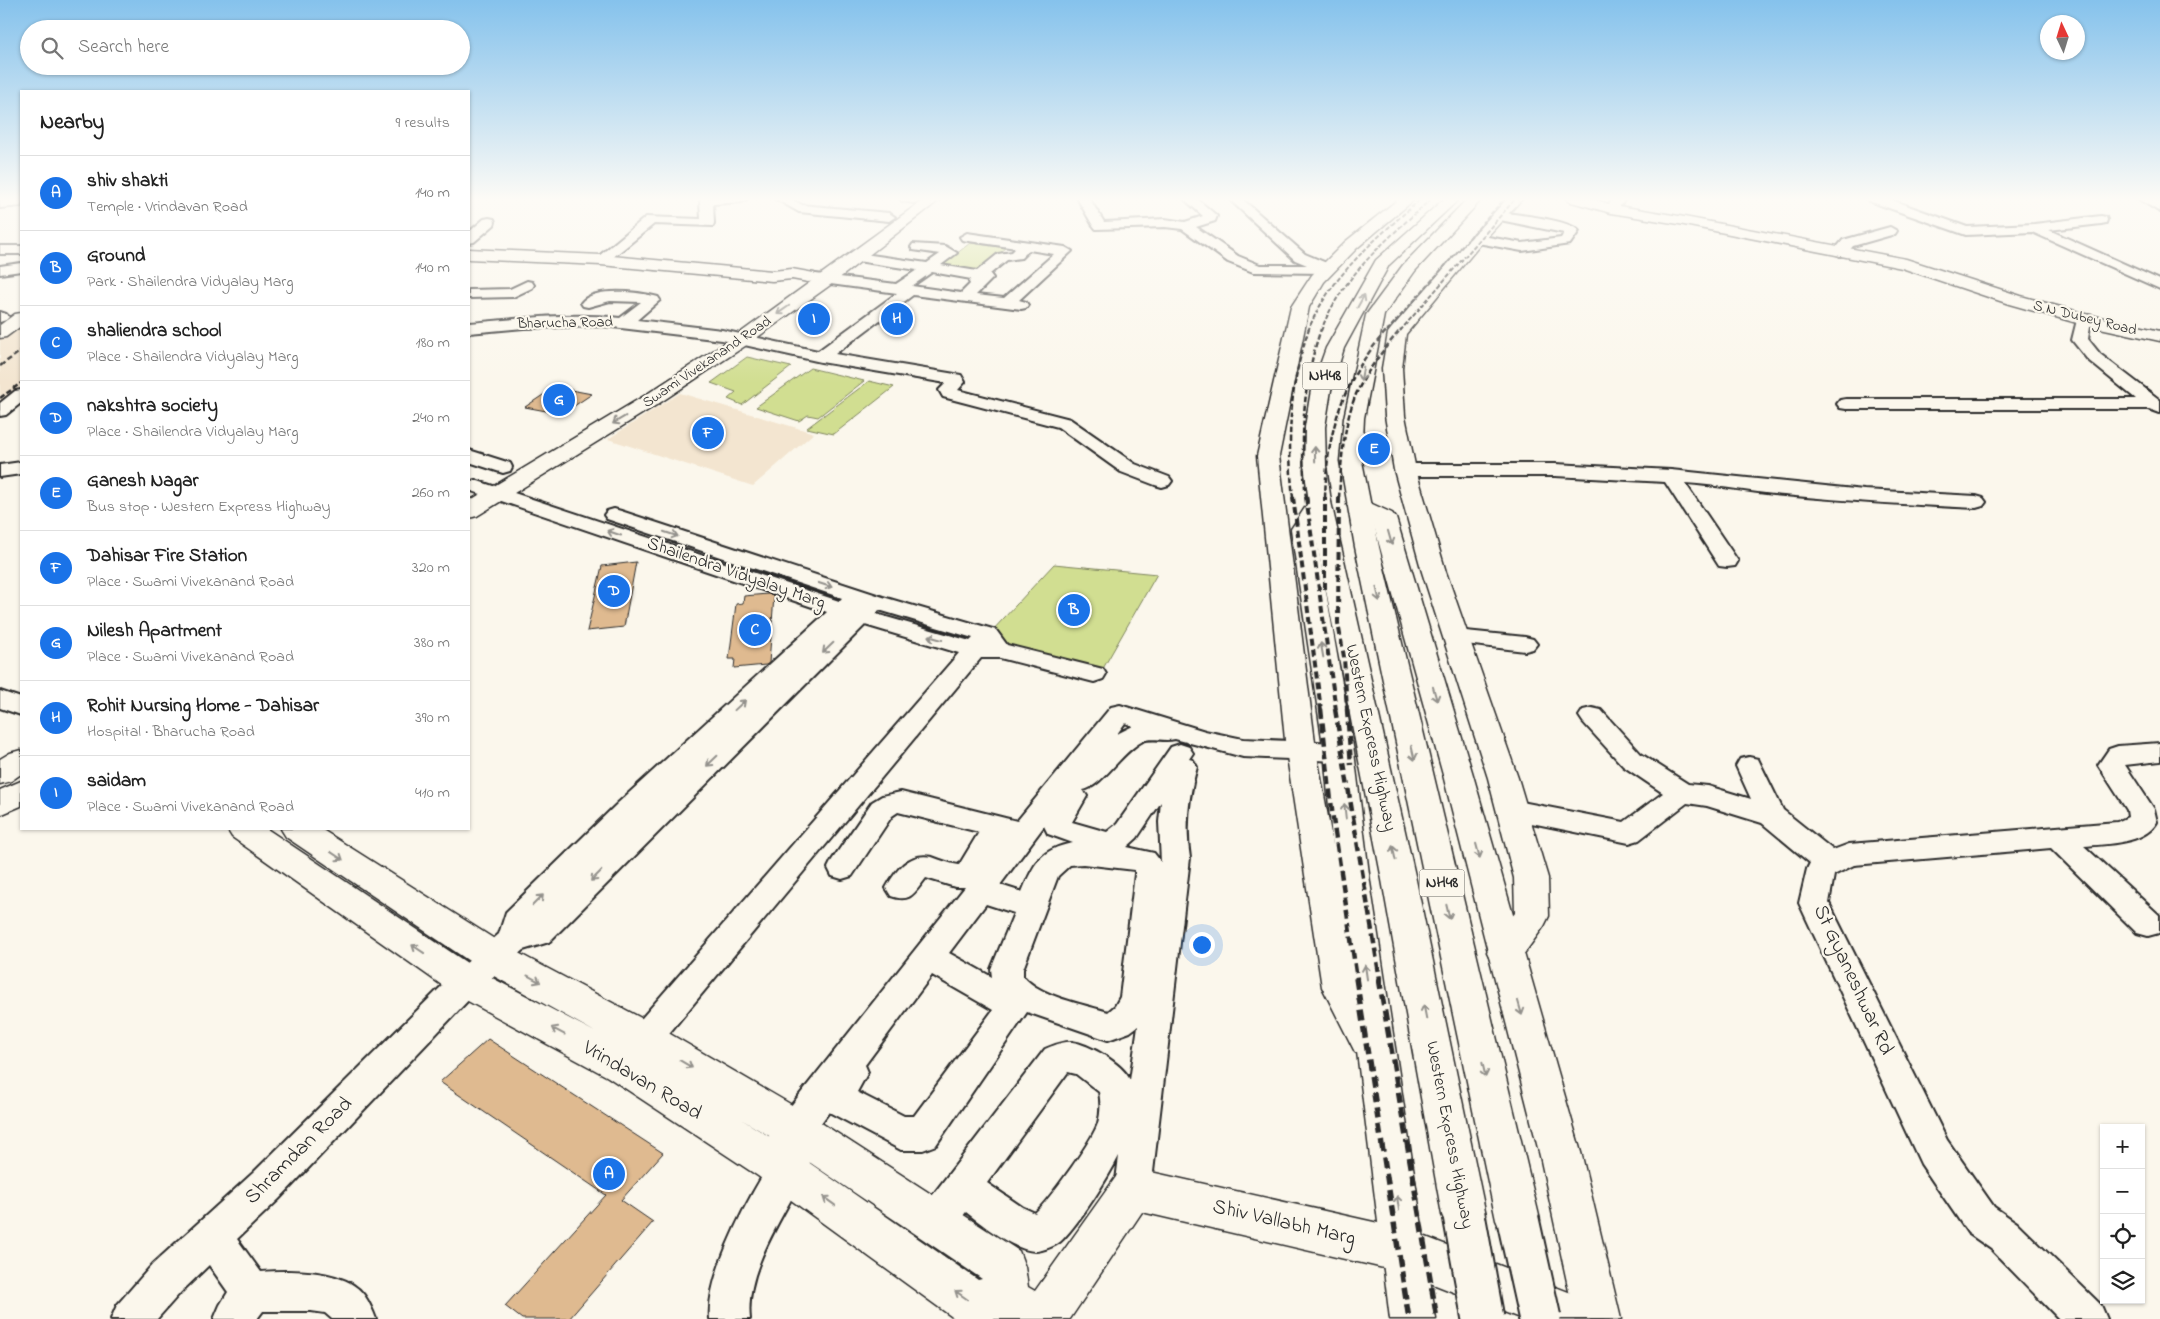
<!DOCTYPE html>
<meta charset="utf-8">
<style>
body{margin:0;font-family:"Indie Flower",sans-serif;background:#f6f6f6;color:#222}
.controls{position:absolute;right:15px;bottom:15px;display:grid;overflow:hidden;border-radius:0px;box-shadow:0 1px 4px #0004}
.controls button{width:45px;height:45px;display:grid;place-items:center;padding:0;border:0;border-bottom:1px solid #e0e0e0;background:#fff;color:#222;font:25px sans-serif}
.compass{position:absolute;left:2040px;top:15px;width:45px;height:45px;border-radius:50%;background:#fff;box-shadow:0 1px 4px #0004;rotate:356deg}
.you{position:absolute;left:1201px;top:944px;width:18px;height:18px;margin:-12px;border:4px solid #fff;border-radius:50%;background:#1a73e8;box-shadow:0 0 0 8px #1a73e833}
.badge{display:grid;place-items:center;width:32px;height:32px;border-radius:50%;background:#1a73e8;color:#fff;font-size:16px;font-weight:700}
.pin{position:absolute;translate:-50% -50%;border:2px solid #fff;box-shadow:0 1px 5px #0006}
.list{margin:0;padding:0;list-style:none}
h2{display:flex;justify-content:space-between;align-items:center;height:65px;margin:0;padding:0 20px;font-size:21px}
h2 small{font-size:16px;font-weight:400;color:#767676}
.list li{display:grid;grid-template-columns:32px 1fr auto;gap:15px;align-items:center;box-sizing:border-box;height:75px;padding:0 20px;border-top:1px solid #e0e0e0}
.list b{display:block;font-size:19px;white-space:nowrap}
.list p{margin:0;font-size:16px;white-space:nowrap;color:#767676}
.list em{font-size:16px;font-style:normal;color:#767676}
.icon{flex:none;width:28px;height:28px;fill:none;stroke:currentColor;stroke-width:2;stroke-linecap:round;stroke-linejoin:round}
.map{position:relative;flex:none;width:2160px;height:1319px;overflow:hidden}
.search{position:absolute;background:#fff;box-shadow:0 1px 4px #0004;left:20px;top:20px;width:450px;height:55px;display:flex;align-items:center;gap:12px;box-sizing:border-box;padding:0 18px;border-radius:28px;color:#767676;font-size:19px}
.panel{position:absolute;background:#fff;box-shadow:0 1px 4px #0004;left:20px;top:90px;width:450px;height:740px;border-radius:0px}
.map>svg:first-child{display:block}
.built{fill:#f3e5d0}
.green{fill:#d1de91;stroke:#7e845e}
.building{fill:#dfba90;stroke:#2b2b2b}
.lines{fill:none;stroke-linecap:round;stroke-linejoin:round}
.street-casing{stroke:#2b2b2b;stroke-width:4}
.secondary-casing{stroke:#2b2b2b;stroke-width:3}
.primary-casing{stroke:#2b2b2b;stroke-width:3}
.highway-casing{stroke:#2b2b2b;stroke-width:3}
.street{fill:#fbf7ec;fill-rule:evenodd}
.secondary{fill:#fbf7ec;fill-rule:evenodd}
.primary{fill:#fbf7ec;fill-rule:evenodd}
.highway{fill:#fbf7ec;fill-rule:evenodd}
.rail-far4{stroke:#2b2b2b;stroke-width:2;stroke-dasharray:4.5 2;stroke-linecap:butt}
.rail-far3{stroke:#2b2b2b;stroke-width:2.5;stroke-dasharray:5.5 2.5;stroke-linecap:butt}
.rail-far2{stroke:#2b2b2b;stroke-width:4;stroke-dasharray:7 4;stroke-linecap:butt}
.rail-far1{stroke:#2b2b2b;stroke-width:4.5;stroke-dasharray:9 4.5;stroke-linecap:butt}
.rail{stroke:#2b2b2b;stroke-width:5.5;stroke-dasharray:11 5.5;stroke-linecap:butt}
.highway-bridge-casing{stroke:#2b2b2b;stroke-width:45;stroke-linecap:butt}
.highway-bridge{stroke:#fbf7ec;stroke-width:41}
.oneway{stroke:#93918c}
.labels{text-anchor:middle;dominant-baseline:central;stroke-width:4.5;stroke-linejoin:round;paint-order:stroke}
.far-street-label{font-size:15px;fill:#2b2b2b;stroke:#fbf7ec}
.shield{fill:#fbf7ec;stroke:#696865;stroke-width:1}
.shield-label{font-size:16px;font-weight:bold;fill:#2b2b2b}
.street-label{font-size:18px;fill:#2b2b2b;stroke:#fbf7ec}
.near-street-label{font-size:21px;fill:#2b2b2b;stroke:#fbf7ec}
</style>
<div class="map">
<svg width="2160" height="1319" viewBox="0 0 2160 1319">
<rect width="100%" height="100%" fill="#fbf7ec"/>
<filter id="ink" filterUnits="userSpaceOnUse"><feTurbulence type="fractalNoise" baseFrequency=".02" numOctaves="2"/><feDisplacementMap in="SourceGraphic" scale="10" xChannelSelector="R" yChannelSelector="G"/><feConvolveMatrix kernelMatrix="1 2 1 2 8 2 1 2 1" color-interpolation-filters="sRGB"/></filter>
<g filter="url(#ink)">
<g class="built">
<polygon points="21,323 21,387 0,402 0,338"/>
<polygon points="680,393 814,433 753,486 608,439"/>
</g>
<g class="green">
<polygon points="970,243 1006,248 978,271 941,266"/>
<polygon points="747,357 791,367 742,405 728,399 736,392 711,383"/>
<polygon points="810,368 864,381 818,417 808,415 799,421 756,407"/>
<polygon points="869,381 894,387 834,434 807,428"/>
<polygon points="1054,564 1157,574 1101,672 979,645"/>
</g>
<g class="building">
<polygon points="555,387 592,394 562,414 525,407"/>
<polygon points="636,562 624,627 587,631 602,566"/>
<polygon points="768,594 774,596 769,663 766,665 734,668 735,659 729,659 736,604 743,603 744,596"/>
<polygon points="488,1039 663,1153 621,1200 653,1222 569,1319 522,1319 505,1306 606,1195 440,1082"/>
</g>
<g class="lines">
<defs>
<g id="street">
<polygon points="21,198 21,206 0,208 0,200"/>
<polygon points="702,198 748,198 742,202 713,204 714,223 713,226 654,224 606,263 601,264 594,260 646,217 701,219 700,201"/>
<polygon points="774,198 789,198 802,205 889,213 895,217 889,221 799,212"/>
<polygon points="900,198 919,198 920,199 914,203 902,201"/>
<polygon points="1077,198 1089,198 1104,222 1165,219 1185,222 1203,216 1183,198 1196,198 1217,216 1215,221 1196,227 1238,256 1260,265 1307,265 1295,260 1228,198 1241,198 1305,254 1329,264 1334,269 1327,273 1253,272 1228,262 1182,229 1165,227 1096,229 1092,224"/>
<polygon points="1614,198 1626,198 1615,212 1607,212 1605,209"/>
<polygon points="1867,198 1886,198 1967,227 2034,224 2101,216 2106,217 2107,220 2106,223 2101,224 2049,230 2160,280 2160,289 2032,232 1966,235 1869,201"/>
<polygon points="2137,198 2152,198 2160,203 2160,212"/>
<path d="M1500,212C1517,215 1568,219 1579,231L1570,244L1522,251L1472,242L1470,239L1472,236L1477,235L1522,243L1561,238L1564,233L1495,219L1494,216L1495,213Z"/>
<polygon points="489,218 494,219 495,222 494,225 474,242 469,243 469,232 484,219"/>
<polygon points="1890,227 1897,231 1895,234 1853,246 1845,255 1840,256 1833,252 1843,240"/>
<path d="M967,233L1065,247L1072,251L1019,300L1026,302L1028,305L1026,308L1021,309L913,295L835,354L961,375L965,382L958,390L1070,419L1135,464L1169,477L1172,481L1169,485L1162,487L1155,485L1121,472L1058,427L943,397L939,390L946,383L821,362L722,340L604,326L524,328L469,333V323C519,319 571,312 620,318L641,302L610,301L588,307L583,306L581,303C593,286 640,292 658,297L660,300L637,320L722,330L818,351L897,293L808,281L803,280L801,277L803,274L808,273L896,284L917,270L857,261L850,257L857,253L927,263L940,254L913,250L911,247L913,244L945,246L957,253L941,265L977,271L998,254L1012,252L1016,248L962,240L960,237ZM1029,250L1054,254L1004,298L976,295L993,278L990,274L1007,260L1021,258ZM932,272L971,279L969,282L970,284L961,293L912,286Z"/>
<rect x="0" y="246" width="21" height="8"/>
<polygon points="21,263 21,271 0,274 0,266"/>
<polygon points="527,281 532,282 534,285 532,288 513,297 469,298 469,290 510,289"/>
<polygon points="0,312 6,314 9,317 6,320 0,322"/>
<polygon points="2083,314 2088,316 2091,319 2088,339 2100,354 2160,400 2160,413 2149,409 1846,409 1840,408 1837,404 1840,400 1846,399 2136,399 2088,360 2072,340 2078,316"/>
<polygon points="21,390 21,403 6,415 0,416 0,403 15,391"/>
<polygon points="469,450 510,463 512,467 510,471 503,473 469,462"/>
<polygon points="21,462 21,474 0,477 0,465"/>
<path d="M1405,464H1555L1671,470L1864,490L1976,496L1983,498L1986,502L1983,506L1976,508C1912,505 1848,501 1784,495C1751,492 1719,485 1685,483L1738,561L1735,566L1727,567L1719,566L1665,482L1555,476H1405L1398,474L1395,470L1398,466Z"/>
<path d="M475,480L839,601L842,598L607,519L604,515L607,511L614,509L621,511L883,597L996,630L1007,645L1103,669L1106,674L1103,679L1094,682L1000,658H981L646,1061L634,1066L622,1061L617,1051L622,1041L959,653L865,625L549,942L523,950L477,991L279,1199L237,1239L261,1272C290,1270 345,1269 364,1295C369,1302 373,1311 376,1319H332L325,1313L311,1311H263L257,1319H214L220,1305L228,1292L209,1265L181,1292L157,1319H111L117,1305L153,1264L253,1173L455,973L499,934L506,912L618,803L827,612L469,490V482ZM879,610L973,638L970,641L876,614Z"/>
<polygon points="1456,630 1525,637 1533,639 1537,644 1533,649 1525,651 1448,642 1444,637 1448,632"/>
<polygon points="0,691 21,698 21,715 0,708"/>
<path d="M1120,705L1205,731L1243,739L1339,743L1348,746L1352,752L1348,758L1339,761L1243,757L1175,739C1164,742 1153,737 1143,741C1121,752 1102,787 1083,790L1087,796L1072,822L1107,832L1117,824L1171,747L1180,744L1189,747L1193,753L1189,759L1193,760L1197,767C1188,798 1185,826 1190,858L1151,1189L1146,1202L1133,1207L1120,1202L1115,1189L1119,1156C1106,1181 1082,1219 1063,1239C1058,1245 1043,1251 1035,1251C1013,1250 983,1225 966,1212L948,1235L935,1241L922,1235L916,1222L922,1209L1045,1049C1053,1046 1063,1041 1072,1042C1089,1044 1123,1064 1130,1080L1138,1026L1130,1032L1108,1040L1027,1012L936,1145L923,1150H901L829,1112L802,1149L805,1150L810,1162C790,1209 744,1266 750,1319H710C706,1279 742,1210 763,1175L760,1174L755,1162L760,1150L782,1117L965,887H955L926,878C914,893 911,903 891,896L886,888C896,870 909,852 932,857C941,860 950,864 959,865L979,832L898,812L892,816L852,876L842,879L832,876L828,868L832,860L872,802L882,796L901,792L1017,821L1111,707ZM1125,723L1133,726L1117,734ZM1161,802L1159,822L1161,862L1154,853L1127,847L1137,838ZM1044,826L1048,834L1073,843C1040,849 1034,864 1022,892L1000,885ZM1083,864L1135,870V874L1120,997L1115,1006L1108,1012C1083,1004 1040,997 1023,976V969L1058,876L1070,865ZM986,904L1014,913L991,969L992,977L949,953ZM932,975L993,1010L914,1116H904L857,1092L868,1072L865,1065ZM1068,1072L1076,1074L1099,1092C1101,1103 1101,1113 1098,1123C1093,1140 1048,1202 1035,1213L1022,1207L987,1183Z"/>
<path d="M1592,708L1601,710L1641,754L1688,784L1708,786L1751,799L1736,766L1740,759L1749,757L1758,759L1783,810L1833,850L1849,844L2117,822L2128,817L2127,810L2098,765L2109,749L2118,746L2160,743V761L2125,765L2154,809L2157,822C2145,844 2106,844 2084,846L2159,915V933L2148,936L2137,933L2051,848L1854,865L1834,875L1829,903L1947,1140L1994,1207L2017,1223L2101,1305L2107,1319H2059L1991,1249L1968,1233L1921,1164L1799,903L1807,869L1810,863L1762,823L1707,806L1687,803L1639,840L1629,843L1502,817L1498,810L1502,803L1512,800L1624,822L1663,793L1623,766L1583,722L1579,716L1583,710Z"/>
</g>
<g id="secondary">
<polygon points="926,198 942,198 833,283 748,344 658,404 477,516 469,518 469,501 644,396 736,336"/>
<polygon points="1400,198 1416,198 1357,248 1324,282 1309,307 1279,456 1316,750 1358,985 1388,1040 1383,1052 1369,1057 1355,1052 1322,987 1286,750 1257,456 1291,307 1312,275 1345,242"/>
<polygon points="1508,198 1523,198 1484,240 1406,334 1402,368 1405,416 1416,470 1446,572 1518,778 1548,878 1549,916 1544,926 1518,962 1505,967 1492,962 1487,952 1492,942 1515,913 1514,878 1488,778 1422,572 1394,470 1385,416 1382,368 1388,333 1391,329 1474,234"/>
<polygon points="1566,198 1588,198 1613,205 1679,216 1906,259 2021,296 2086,314 2160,331 2160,341 2077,323 2009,304 1902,268 1679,224 1611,213 1568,201"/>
<polygon points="469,249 601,255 772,271 792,269 814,273 816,277 814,281 808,282 792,279 772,281 601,265 469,259"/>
<polygon points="21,313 21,326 6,337 0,338 0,325 15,314"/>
<polygon points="21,750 21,774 11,781 0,784 0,759 10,753"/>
<polygon points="21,781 21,806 0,815 0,790"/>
<path d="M227,829H267L479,971L595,1032L481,969L286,837L281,829H321L507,947L658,1027L809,1115L1019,1251L1025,1267L1028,1287L1035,1291L1118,1174L1133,1168L1405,1229L1597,1303L1604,1319H1522L1405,1273L1142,1212L1070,1319H955L758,1176L608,1077L453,993L232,837ZM741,1119L781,1143L982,1279L978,1280L788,1148Z"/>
</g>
<g id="primary">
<polygon points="1320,495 1328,497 1331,502 1315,529 1354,752 1370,882 1436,1319 1390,1319 1336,882 1324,752 1291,529 1312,497"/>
<polygon points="1359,498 1392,513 1396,518 1473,775 1582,1156 1621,1319 1575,1319 1540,1156 1443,775 1373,522 1351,510 1347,505 1351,500"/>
</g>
<g id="highway">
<polygon points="1445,198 1460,198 1389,265 1344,348 1331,390 1325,427 1326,466 1331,502 1416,880 1486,1215 1479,1230 1464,1237 1449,1230 1442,1215 1382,880 1309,502 1304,466 1305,427 1311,390 1326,348 1376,260"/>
<polygon points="1468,198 1483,198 1415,271 1384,315 1364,418 1362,461 1379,547 1540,1220 1533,1235 1518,1242 1503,1235 1496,1220 1355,547 1340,461 1344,418 1366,315 1403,265"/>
</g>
</defs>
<use href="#street" class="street-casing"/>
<use href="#secondary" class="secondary-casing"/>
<use href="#primary" class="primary-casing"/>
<use href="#highway" class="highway-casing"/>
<use href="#street" class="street"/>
<use href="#secondary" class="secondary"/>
<use href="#primary" class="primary"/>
<use href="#highway" class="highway"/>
<g class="rail-far4">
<path d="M1308,331C1329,276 1379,236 1422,198"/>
<path d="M1321,331C1341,276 1391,236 1432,198"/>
<polyline points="1387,331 1505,198"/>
<polyline points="1400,331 1516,198"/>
</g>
<g class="rail-far3">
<polyline points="0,366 21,351"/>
<polyline points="0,398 21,383"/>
<path d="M1293,498C1287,441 1289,384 1309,329"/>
<path d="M1306,498C1300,441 1302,384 1321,329"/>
<path d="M1325,498C1327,431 1342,380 1388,329"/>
<path d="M1339,498C1341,464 1343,424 1357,392C1368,369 1384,349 1401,329"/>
</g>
<g class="rail-far2">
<polyline points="1293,497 1321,710"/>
<polyline points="1306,497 1336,710"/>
<polyline points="1339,497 1338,623 1344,657 1347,710"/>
<polyline points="1325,589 1325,497"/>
</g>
<g class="rail-far1">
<polyline points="1321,709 1333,819 1357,979"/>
<polyline points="1335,709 1380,979"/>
<polyline points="1347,709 1351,765"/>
</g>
<g class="rail">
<polyline points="1356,978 1409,1319"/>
<polyline points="1379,978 1437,1319"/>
</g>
<defs>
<g id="highway-bridge">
<polyline points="1464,1215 1483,1319"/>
<polyline points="1518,1220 1540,1319"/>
</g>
</defs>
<use href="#highway-bridge" class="highway-bridge-casing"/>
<use href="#highway-bridge" class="highway-bridge"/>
</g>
<defs><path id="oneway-shaft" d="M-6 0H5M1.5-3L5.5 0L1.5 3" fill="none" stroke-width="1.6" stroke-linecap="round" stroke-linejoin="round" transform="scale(1.25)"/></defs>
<g class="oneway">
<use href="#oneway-shaft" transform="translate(1361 301) rotate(-61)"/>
<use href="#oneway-shaft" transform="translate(783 310) rotate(145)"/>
<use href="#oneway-shaft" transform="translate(1362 374) rotate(100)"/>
<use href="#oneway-shaft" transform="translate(619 420) rotate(149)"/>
<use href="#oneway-shaft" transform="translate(1315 454) rotate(-91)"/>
<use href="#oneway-shaft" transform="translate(614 533) rotate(-161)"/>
<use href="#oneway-shaft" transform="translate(671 534) rotate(18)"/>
<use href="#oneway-shaft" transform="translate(1390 538) rotate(74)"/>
<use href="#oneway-shaft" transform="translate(825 585) rotate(18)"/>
<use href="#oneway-shaft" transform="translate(1378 594) rotate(77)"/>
<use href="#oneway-shaft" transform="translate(935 638) rotate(-164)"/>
<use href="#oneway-shaft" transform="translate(828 648) rotate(136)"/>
<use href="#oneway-shaft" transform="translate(1322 650) rotate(-100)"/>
<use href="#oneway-shaft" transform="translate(1435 694) rotate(74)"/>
<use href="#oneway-shaft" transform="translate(740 705) rotate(-43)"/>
<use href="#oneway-shaft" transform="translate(1413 753) rotate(77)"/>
<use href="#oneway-shaft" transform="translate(712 761) rotate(136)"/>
<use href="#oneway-shaft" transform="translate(1345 811) rotate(-96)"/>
<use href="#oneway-shaft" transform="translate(1478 851) rotate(75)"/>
<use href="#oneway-shaft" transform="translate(1394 853) rotate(-102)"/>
<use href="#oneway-shaft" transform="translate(337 856) rotate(34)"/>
<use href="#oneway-shaft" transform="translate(596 876) rotate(135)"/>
<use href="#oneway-shaft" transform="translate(538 900) rotate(-45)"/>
<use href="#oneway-shaft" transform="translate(1448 912) rotate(77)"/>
<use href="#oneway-shaft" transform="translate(418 949) rotate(-146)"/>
<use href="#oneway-shaft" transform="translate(1366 972) rotate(-98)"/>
<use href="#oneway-shaft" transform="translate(534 979) rotate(28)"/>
<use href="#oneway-shaft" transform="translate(1520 1008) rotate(74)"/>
<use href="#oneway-shaft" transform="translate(1425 1012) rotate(-101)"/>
<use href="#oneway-shaft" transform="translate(558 1031) rotate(-152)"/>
<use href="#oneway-shaft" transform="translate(686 1064) rotate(31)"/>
<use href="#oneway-shaft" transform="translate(1484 1070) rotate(77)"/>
<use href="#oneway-shaft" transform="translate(829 1201) rotate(-144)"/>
<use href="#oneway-shaft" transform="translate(1398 1203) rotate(-98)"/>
<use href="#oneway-shaft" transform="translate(961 1295) rotate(-145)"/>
</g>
</g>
<linearGradient id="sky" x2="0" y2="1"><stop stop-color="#85c2ec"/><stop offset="0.52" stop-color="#fdfbf6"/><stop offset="1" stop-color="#fdfbf6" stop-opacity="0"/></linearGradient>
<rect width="2160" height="383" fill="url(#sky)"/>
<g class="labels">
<g class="far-street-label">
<text transform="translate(2085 318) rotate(14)">S N Dubey Road</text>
<text transform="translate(565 323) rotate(-1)">Bharucha Road</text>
<text transform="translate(707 362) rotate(-34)">Swami Vivekanand Road</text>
</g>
<g class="shield">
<rect x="1302.5" y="362.5" width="45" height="27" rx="4"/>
<rect x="1419.5" y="869.5" width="45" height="27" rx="4"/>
</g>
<g class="shield-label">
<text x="1325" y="376">NH48</text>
<text x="1442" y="883">NH48</text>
</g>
<g class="street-label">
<text transform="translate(736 574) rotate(19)">Shailendra Vidyalay Marg</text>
<text transform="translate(1370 738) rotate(78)">Western Express Highway</text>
<text transform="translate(1449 1135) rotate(79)">Western Express Highway</text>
</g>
<g class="near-street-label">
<text transform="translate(1853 980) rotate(65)">St Gyaneshwar Rd</text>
<text transform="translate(642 1081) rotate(31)">Vrindavan Road</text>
<text transform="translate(299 1151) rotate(-45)">Shramdan Road</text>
<text transform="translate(1284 1223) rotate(13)">Shiv Vallabh Marg</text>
</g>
</g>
</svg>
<div class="controls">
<button>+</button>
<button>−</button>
<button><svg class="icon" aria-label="locate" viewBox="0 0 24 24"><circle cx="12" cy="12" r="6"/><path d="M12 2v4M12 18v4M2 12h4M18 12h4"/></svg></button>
<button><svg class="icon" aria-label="layers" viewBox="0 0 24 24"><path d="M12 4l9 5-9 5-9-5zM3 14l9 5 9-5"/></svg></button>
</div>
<svg class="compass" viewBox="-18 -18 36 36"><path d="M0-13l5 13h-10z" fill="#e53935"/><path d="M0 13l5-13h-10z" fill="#767676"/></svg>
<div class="you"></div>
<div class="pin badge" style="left:609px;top:1174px">A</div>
<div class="pin badge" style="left:1074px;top:610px">B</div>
<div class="pin badge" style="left:755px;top:630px">C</div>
<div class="pin badge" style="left:614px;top:591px">D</div>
<div class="pin badge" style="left:1374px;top:449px">E</div>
<div class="pin badge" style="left:708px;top:433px">F</div>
<div class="pin badge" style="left:559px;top:400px">G</div>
<div class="pin badge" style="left:897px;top:319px">H</div>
<div class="pin badge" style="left:814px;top:319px">I</div>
<div class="search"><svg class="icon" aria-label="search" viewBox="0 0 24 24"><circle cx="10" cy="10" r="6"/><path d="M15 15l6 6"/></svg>Search here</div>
<section class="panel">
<h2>Nearby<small>9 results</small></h2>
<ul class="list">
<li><span class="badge">A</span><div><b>shiv shakti</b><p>Temple · Vrindavan Road</p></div><em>140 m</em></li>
<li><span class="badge">B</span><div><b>Ground</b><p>Park · Shailendra Vidyalay Marg</p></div><em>140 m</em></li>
<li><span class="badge">C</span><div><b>shaliendra school</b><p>Place · Shailendra Vidyalay Marg</p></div><em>180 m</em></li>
<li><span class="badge">D</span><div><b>nakshtra society</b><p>Place · Shailendra Vidyalay Marg</p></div><em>240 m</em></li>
<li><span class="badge">E</span><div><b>Ganesh Nagar</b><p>Bus stop · Western Express Highway</p></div><em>260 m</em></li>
<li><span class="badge">F</span><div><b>Dahisar Fire Station</b><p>Place · Swami Vivekanand Road</p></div><em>320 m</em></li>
<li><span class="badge">G</span><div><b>Nilesh Apartment</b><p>Place · Swami Vivekanand Road</p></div><em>380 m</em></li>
<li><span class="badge">H</span><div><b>Rohit Nursing Home - Dahisar</b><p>Hospital · Bharucha Road</p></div><em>390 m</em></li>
<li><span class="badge">I</span><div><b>saidam</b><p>Place · Swami Vivekanand Road</p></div><em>410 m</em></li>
</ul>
</section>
</div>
